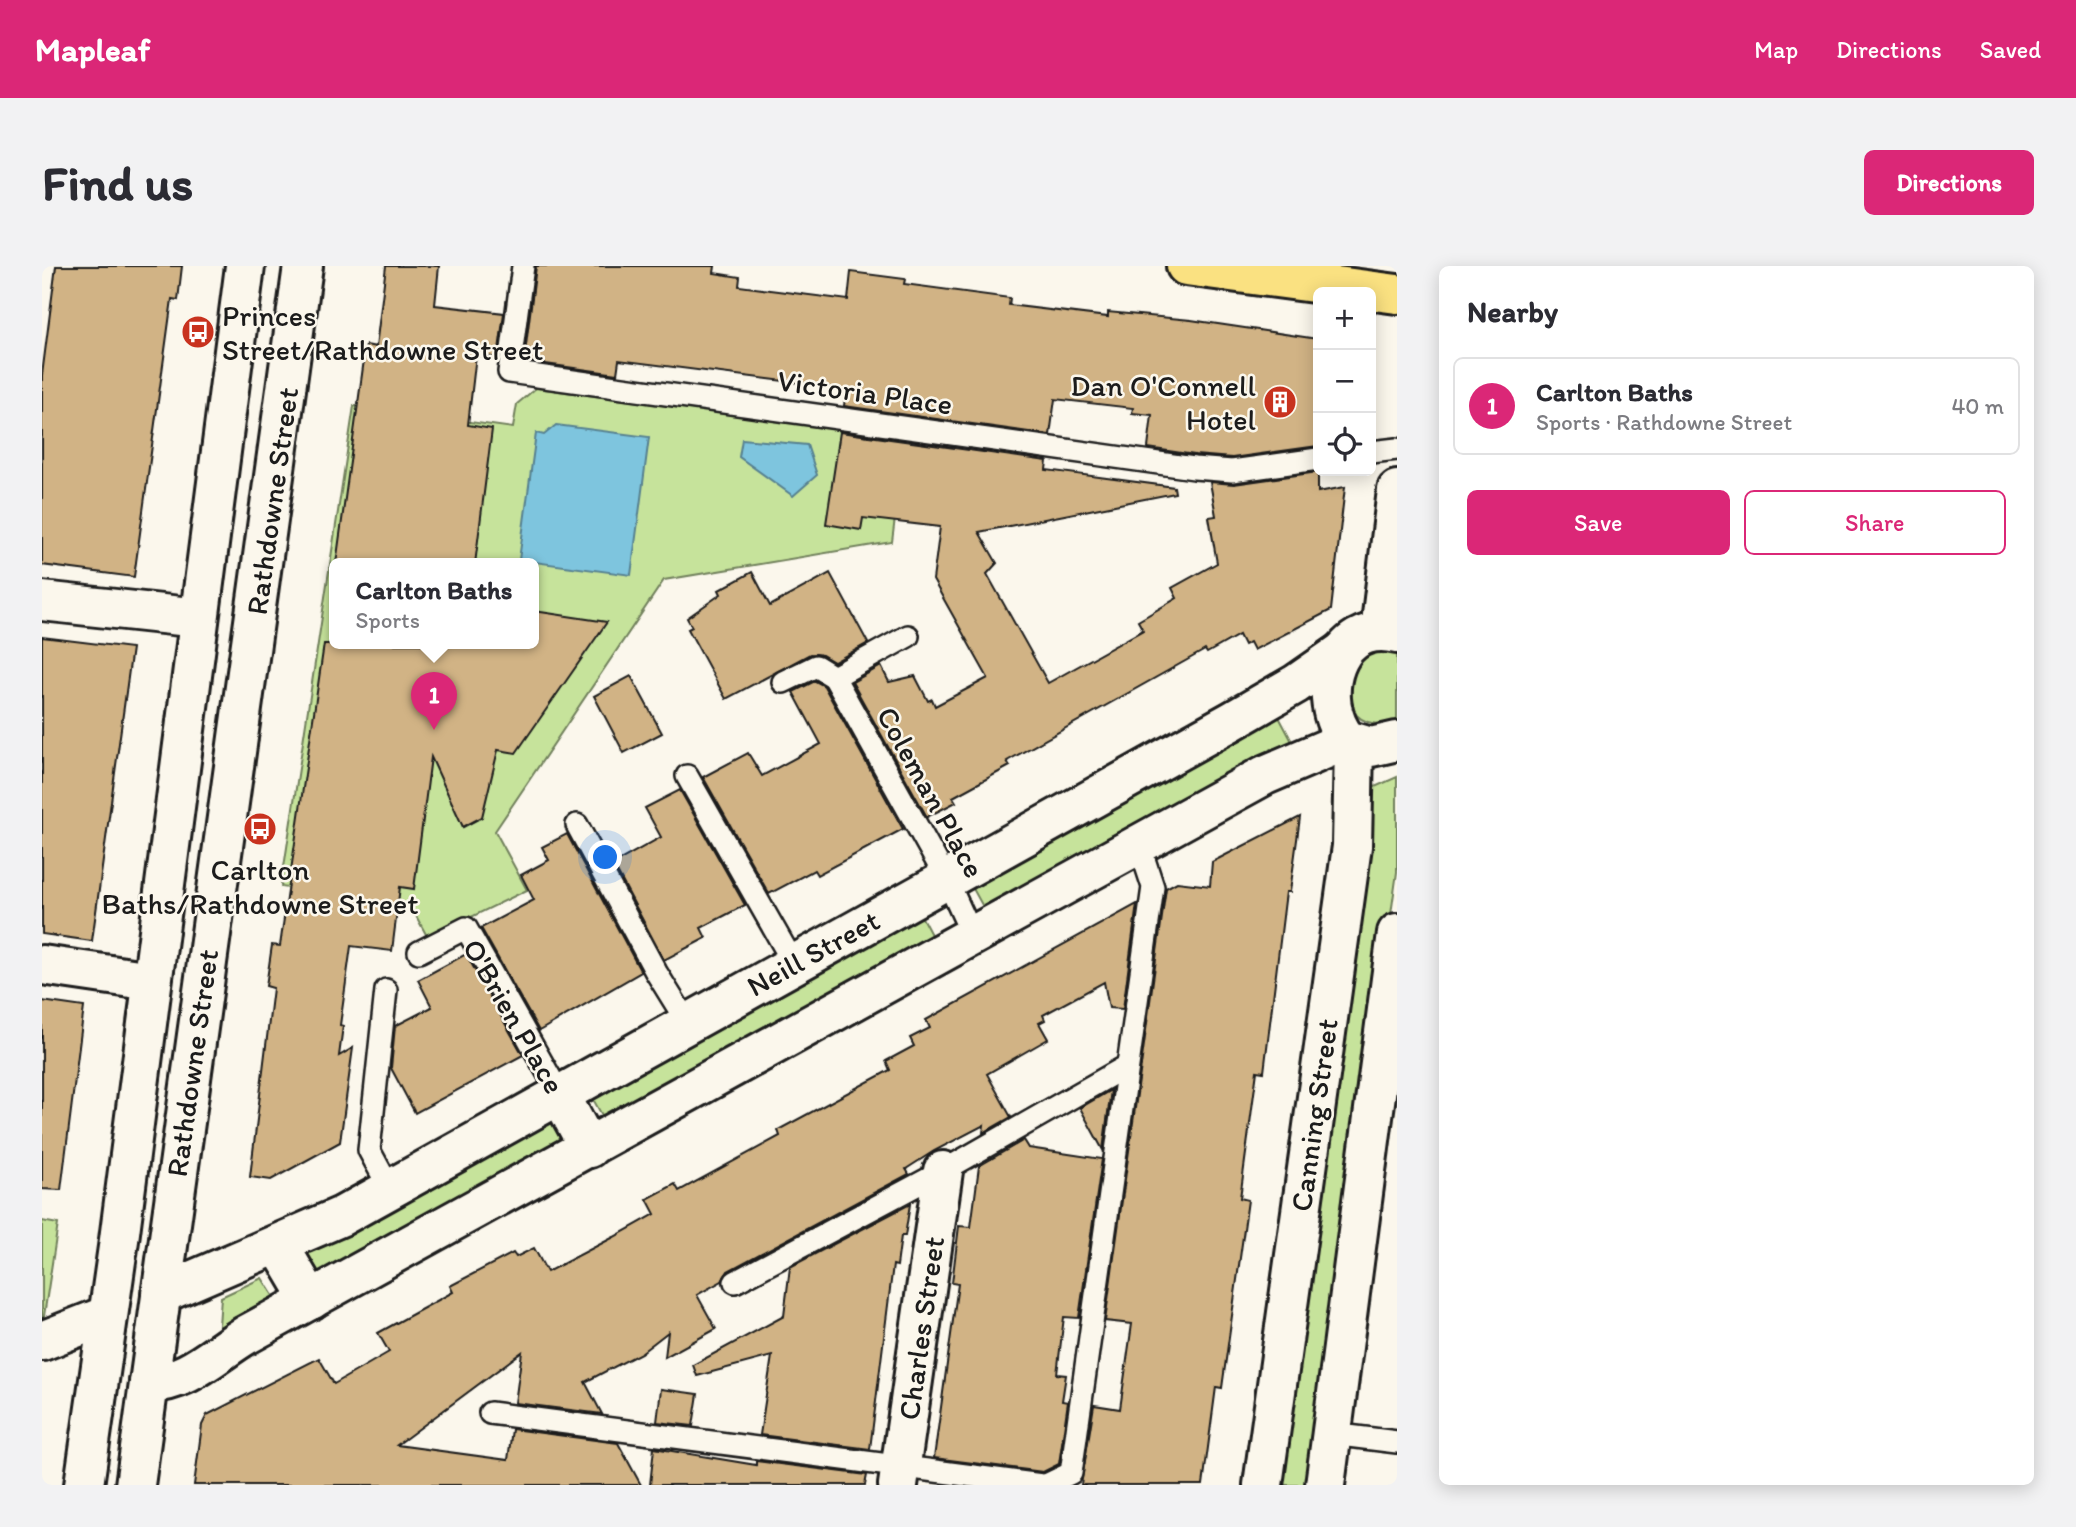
<!DOCTYPE html>
<meta charset="utf-8">
<style>
body{margin:0;font-family:Itim,sans-serif;background:#f2f2f3;color:#2b2b33}
.controls{position:absolute;right:21px;top:21px;display:grid;overflow:hidden;border-radius:10px;box-shadow:0 4px 18px #0003}
.controls button{width:63px;height:63px;display:grid;place-items:center;padding:0;border:0;border-bottom:2px solid #e1e1e2;background:#fff;color:#2b2b33;font:35px sans-serif}
.you{position:absolute;left:564px;top:592px;width:24px;height:24px;margin:-18px;border:5px solid #fff;border-radius:50%;background:#1a73e8;box-shadow:0 0 0 10px #1a73e833}
.badge{display:grid;place-items:center;width:46px;height:46px;border-radius:50%;background:#db2777;color:#fff;font-size:23px;font-weight:700}
.pin{position:absolute;translate:-50% -58px;filter:drop-shadow(0 2px 4px #0008)}
.pin::after{content:'';position:absolute;top:37px;width:24px;height:21px;background:inherit;clip-path:polygon(0 0,100% 0,50% 100%)}
.popup{position:absolute;left:287px;top:292px;width:210px;height:91px;box-sizing:border-box;display:grid;place-content:center;border-radius:10px;background:#fff;filter:drop-shadow(0 2px 5px #0005);font-size:23px;white-space:nowrap;color:#7c7c81}
.popup b{font-size:26px;color:#2b2b33}
.popup::after{content:'';position:absolute;left:50%;top:100%;margin-left:-14px;border:14px solid transparent;border-top-color:#fff}
.list{margin:0;padding:0;list-style:none}
h2{display:flex;justify-content:space-between;align-items:center;height:91px;margin:0;padding:0 28px;font-size:30px}
h2 small{font-size:23px;font-weight:400;color:#7c7c81}
.list li{display:grid;grid-template-columns:46px 1fr auto;gap:21px;align-items:center;box-sizing:border-box;height:98px;margin:0 14px 14px;padding:0 14px;border:2px solid #e1e1e2;border-radius:10px}
.list b{display:block;font-size:26px;white-space:nowrap}
.list p{margin:0;font-size:23px;white-space:nowrap;color:#7c7c81}
.list em{font-size:23px;font-style:normal;color:#7c7c81}
.actions{display:flex;gap:14px;padding:21px 28px}
.actions a{flex:1;padding:16px 0;border:2px solid #db2777;border-radius:10px;text-align:center;font-size:24px;color:#db2777}
.actions .main{background:#db2777;color:#fff}
.icon{flex:none;width:38px;height:38px;fill:none;stroke:currentColor;stroke-width:2;stroke-linecap:round;stroke-linejoin:round}
.map{position:relative;flex:none;width:1355px;height:1219px;overflow:hidden;border-radius:10px}
header{display:flex;align-items:center;gap:42px;box-sizing:border-box;height:98px;padding:0 35px;background:#db2777;color:#fff}
header strong{font-size:33px}
nav{display:flex;gap:38px;margin-inline-start:auto;font-size:24px}
.intro{display:flex;align-items:center;justify-content:space-between;box-sizing:border-box;height:168px;padding:0 42px}
h1{margin:0;font-size:49px}
.button{padding:18px 32px;border-radius:10px;background:#db2777;color:#fff;font-size:24px;font-weight:700}
main{display:flex;gap:42px;padding:0 42px}
aside{flex:1;background:#fff;border-radius:10px;box-shadow:0 4px 18px #0003}
.map>svg:first-child{display:block}
.green{fill:#c6e39b;stroke:#71805c;stroke-width:2;fill-rule:evenodd}
.water{fill:#7ec5de;stroke:#578190;stroke-width:2}
.building{fill:#d1b385;stroke:#1c1c1c;stroke-width:2}
.lines{fill:none;stroke-linecap:round;stroke-linejoin:round}
.lane-casing{stroke:#1c1c1c;stroke-width:26}
.street-casing{stroke:#1c1c1c;stroke-width:44}
.secondary-casing{stroke:#1c1c1c;stroke-width:44}
.highway-casing{stroke:#1c1c1c;stroke-width:44}
.lane{stroke:#fbf7ec;stroke-width:21}
.street{stroke:#fbf7ec;stroke-width:38}
.secondary{stroke:#fbf7ec;stroke-width:38}
.highway{stroke:#fae181;stroke-width:38}
.labels{text-anchor:middle;dominant-baseline:central;stroke-width:5;stroke-linejoin:round;paint-order:stroke}
.poi-label{font-size:30px;fill:#1c1c1c;stroke:#fbf7ec;text-anchor:start}
.street-label{font-size:30px;fill:#1c1c1c;stroke:#fbf7ec}
</style>
<header>
<strong>Mapleaf</strong>
<nav><a>Map</a><a>Directions</a><a>Saved</a></nav>
</header>
<div class="intro"><h1>Find us</h1><a class="button">Directions</a></div>
<main>
<div class="map">
<svg width="1355" height="1219" viewBox="0 0 1355 1219">
<rect width="100%" height="100%" fill="#fbf7ec"/>
<filter id="ink" filterUnits="userSpaceOnUse"><feTurbulence type="fractalNoise" baseFrequency=".0143" numOctaves="2"/><feDisplacementMap in="SourceGraphic" scale="14" xChannelSelector="R" yChannelSelector="G"/><feConvolveMatrix kernelMatrix="1 2 1 2 8 2 1 2 1" color-interpolation-filters="sRGB"/></filter>
<g filter="url(#ink)">
<g class="green">
<path d="M494,122L863,172L850,276L622,314L453,565L485,624L386,672L368,639L239,621L312,140L471,162L475,138ZM292,298H492V378H292Z"/>
<path d="M1328,385H1355V457C1313,463 1307,446 1304,410Z"/>
<polygon points="1236,449 1253,481 946,650 929,619"/>
<polygon points="1355,511 1355,606 1268,1219 1231,1219 1326,524"/>
<polygon points="877,646 895,680 566,860 547,826"/>
<polygon points="505,849 524,882 281,1018 263,985"/>
<polygon points="0,955 16,958 0,1063"/>
<polygon points="220,1012 235,1036 176,1074 179,1031"/>
</g>
<g class="water">
<polygon points="514,159 607,171 589,309 477,294 494,167 502,169"/>
<polygon points="700,173 765,179 775,209 751,230 697,191"/>
</g>
<g class="building">
<polygon points="14,0 140,0 136,34 130,33 92,311 0,299 0,109"/>
<polygon points="344,0 397,0 393,39 462,47 456,92 434,89 426,159 450,163 433,298 294,298 324,79 334,81"/>
<polygon points="494,0 673,0 672,7 698,11 697,20 806,34 809,6 863,13 862,18 968,32 967,39 1066,51 1066,46 1149,54 1276,73 1276,180 1190,192 1153,189 1106,182 1110,149 1090,147 1091,142 1013,133 1008,169 802,140 804,124 766,118 577,94 575,108 482,95"/>
<polygon points="798,166 1005,195 1004,204 1132,221 1133,227 937,266 955,297 945,308 1006,417 1101,364 1096,355 1135,332 1130,322 1175,297 1167,251 1174,250 1168,216 1192,218 1276,206 1276,226 1303,221 1289,344 1212,384 1208,376 1202,379 1197,369 1165,387 1163,384 965,495 968,500 911,531 914,536 885,551 810,416 839,400 847,416 873,410 886,435 890,433 893,440 946,412 891,314 898,261 821,252 819,264 784,258"/>
<polygon points="710,306 728,340 788,307 826,377 792,396 780,389 768,388 684,433 646,363 650,361 645,352 679,328 677,324"/>
<polygon points="492,345 565,356 474,487 456,484 440,551 421,561 389,491 372,623 358,621 350,685 309,680 298,759 301,760 297,790 311,782 298,876 229,914 208,911 231,722 224,720 230,679 238,680 282,378 492,378"/>
<polygon points="0,371 90,382 50,675 0,668"/>
<polygon points="589,410 620,467 582,487 552,430"/>
<polygon points="773,415 782,420 861,563 775,609 772,604 727,628 661,511 706,487 720,510 779,478 751,426"/>
<polygon points="638,524 703,639 659,662 664,672 622,694 571,598 619,571 603,542"/>
<polygon points="1258,551 1248,626 1244,626 1222,806 1215,805 1198,932 1206,934 1180,1122 1174,1121 1161,1219 1039,1219 1052,1139 1078,1143 1090,1058 1063,1055 1124,622 1135,616 1168,620 1170,596"/>
<polygon points="525,568 599,706 497,765 439,662 492,634 479,609 507,594 500,581"/>
<polygon points="1095,638 1081,743 1067,742 1062,716 1001,749 1003,754 997,757 1006,773 945,808 969,851 941,867 942,859 892,885 864,903 867,908 686,1005 680,1015 655,1029 674,1063 623,1091 626,1066 599,1087 543,1116 560,1148 473,1137 480,1086 355,1179 466,1194 470,1163 576,1177 599,1219 152,1219 160,1159 165,1149 277,1092 292,1118 347,1086 336,1067 411,1026 408,1020 471,987 474,991 492,982 505,1006 572,971 613,948 605,933 633,918 637,925 738,870 736,864 848,804 844,795 872,780 868,772 888,762 884,754"/>
<polygon points="424,688 481,789 373,847 349,802 353,760 390,741 376,714"/>
<polygon points="0,735 42,741 19,924 0,923"/>
<polygon points="1069,824 1061,884 1038,842"/>
<polygon points="982,874 987,882 1060,893 1037,1052 1022,1051 1015,1108 1024,1109 1020,1135 1026,1136 1017,1198 1001,1206 892,1192 916,1018 910,1017 917,960 929,961 937,900"/>
<polygon points="868,938 863,970 859,970 855,1000 851,999 828,1183 718,1169 730,1090 655,1110 651,1099 742,1050 748,1001"/>
<polygon points="619,1123 656,1128 651,1160 615,1156"/>
<polygon points="612,1182 714,1199 714,1195 825,1209 823,1219 608,1219"/>
</g>
<g class="lines">
<defs>
<g id="lane">
<polyline points="481,0 467,106 1152,202 1190,205 1276,193"/>
<polyline points="1329,186 1355,183"/>
<polyline points="792,411 904,612 931,671"/>
<polyline points="741,416 774,400 792,411 866,370"/>
<polyline points="645,510 752,698"/>
<polyline points="535,559 614,706 645,756"/>
<polyline points="377,686 424,662 517,827"/>
<polyline points="344,724 327,884 348,923"/>
<polyline points="693,1016 901,905 1083,801"/>
<polyline points="448,1147 1000,1219"/>
<polyline points="1290,1168 1355,1176"/>
<polyline points="1004,1219 1029,1207 1111,621 1097,578"/>
</g>
<g id="street">
<polyline points="0,335 157,352"/>
<polyline points="1338,366 1355,224"/>
<path d="M1355,368C1292,352 1271,434 1305,474L1329,481L1355,475"/>
<polyline points="0,699 110,715"/>
<polyline points="517,827 547,882"/>
<polyline points="236,978 269,1034"/>
<polyline points="119,1028 300,950 1190,455 1254,418 1300,386"/>
<polyline points="0,1075 66,1049"/>
<path d="M107,1117C145,1117 172,1088 204,1069L1223,509L1305,474"/>
<polyline points="856,1219 901,905"/>
<polyline points="1221,1219 1310,580 1312,478"/>
<polyline points="1283,1219 1355,667"/>
</g>
<g id="secondary">
<polyline points="42,1219 77,974 203,0"/>
<polyline points="93,1219 261,0"/>
</g>
<polyline id="highway" points="1144,0 1355,28"/>
</defs>
<use href="#lane" class="lane-casing"/>
<use href="#street" class="street-casing"/>
<use href="#secondary" class="secondary-casing"/>
<use href="#highway" class="highway-casing"/>
<use href="#lane" class="lane"/>
<use href="#street" class="street"/>
<use href="#secondary" class="secondary"/>
<use href="#highway" class="highway"/>
</g>
</g>
<defs>
<symbol id="bus-disc" viewBox="-11 -11 22 22"><circle r="9.5" fill="#c8321e" stroke="#fbf7ec"/><path d="M-5-6H5V4H4V6H2V4H-2V6H-4V4H-5ZM-3.5-4V0h7V-4ZM-3.5 1.2v1.5H-2V1.2ZM2 1.2v1.5H3.5V1.2Z" fill="#fff"/></symbol>
<symbol id="building-disc" viewBox="-11 -11 22 22"><circle r="9.5" fill="#c8321e" stroke="#fbf7ec"/><path d="M-4-6H4V6H1V3H-1V6H-4ZM-2.5-4.3h1.7v1.8h-1.7ZM.8-4.3h1.7v1.8H.8ZM-2.5-1h1.7V.8h-1.7ZM.8-1h1.7V.8H.8Z" fill="#fff"/></symbol>
</defs>
<g fill-rule="evenodd">
<use href="#bus-disc" x="137" y="47" width="38" height="38"/>
<use href="#building-disc" x="1219" y="117" width="38" height="38"/>
<use href="#bus-disc" x="199" y="544" width="38" height="38"/>
</g>
<g class="labels">
<g class="poi-label">
<text x="180" y="49">Princes<tspan x="180" dy="34">Street/Rathdowne Street</tspan></text>
<text x="1214" y="119" text-anchor="end">Dan O'Connell<tspan x="1214" dy="34">Hotel</tspan></text>
<text x="218" y="603" text-anchor="middle">Carlton<tspan x="218" dy="34">Baths/Rathdowne Street</tspan></text>
</g>
<g class="street-label">
<text transform="translate(823 126) rotate(8)">Victoria Place</text>
<text transform="translate(230 235) rotate(-82)">Rathdowne Street</text>
<text transform="translate(889 526) rotate(61)">Coleman Place</text>
<text transform="translate(771 687) rotate(-29)">Neill Street</text>
<text transform="translate(472 750) rotate(60)">O'Brien Place</text>
<text transform="translate(150 797) rotate(-82)">Rathdowne Street</text>
<text transform="translate(1272 849) rotate(-82)">Canning Street</text>
<text transform="translate(879 1062) rotate(-82)">Charles Street</text>
</g>
</g>
</svg>
<div class="controls">
<button>+</button>
<button>−</button>
<button><svg class="icon" aria-label="locate" viewBox="0 0 24 24"><circle cx="12" cy="12" r="6"/><path d="M12 2v4M12 18v4M2 12h4M18 12h4"/></svg></button>
</div>
<div class="you"></div>
<div class="pin badge" style="left:392px;top:464px">1</div>
<div class="popup"><b>Carlton Baths</b>Sports</div>
</div>
<aside>
<h2>Nearby<small></small></h2>
<ul class="list">
<li><span class="badge">1</span><div><b>Carlton Baths</b><p>Sports · Rathdowne Street</p></div><em>40 m</em></li>
</ul>
<div class="actions"><a class="main">Save</a><a>Share</a></div>
</aside>
</main>
